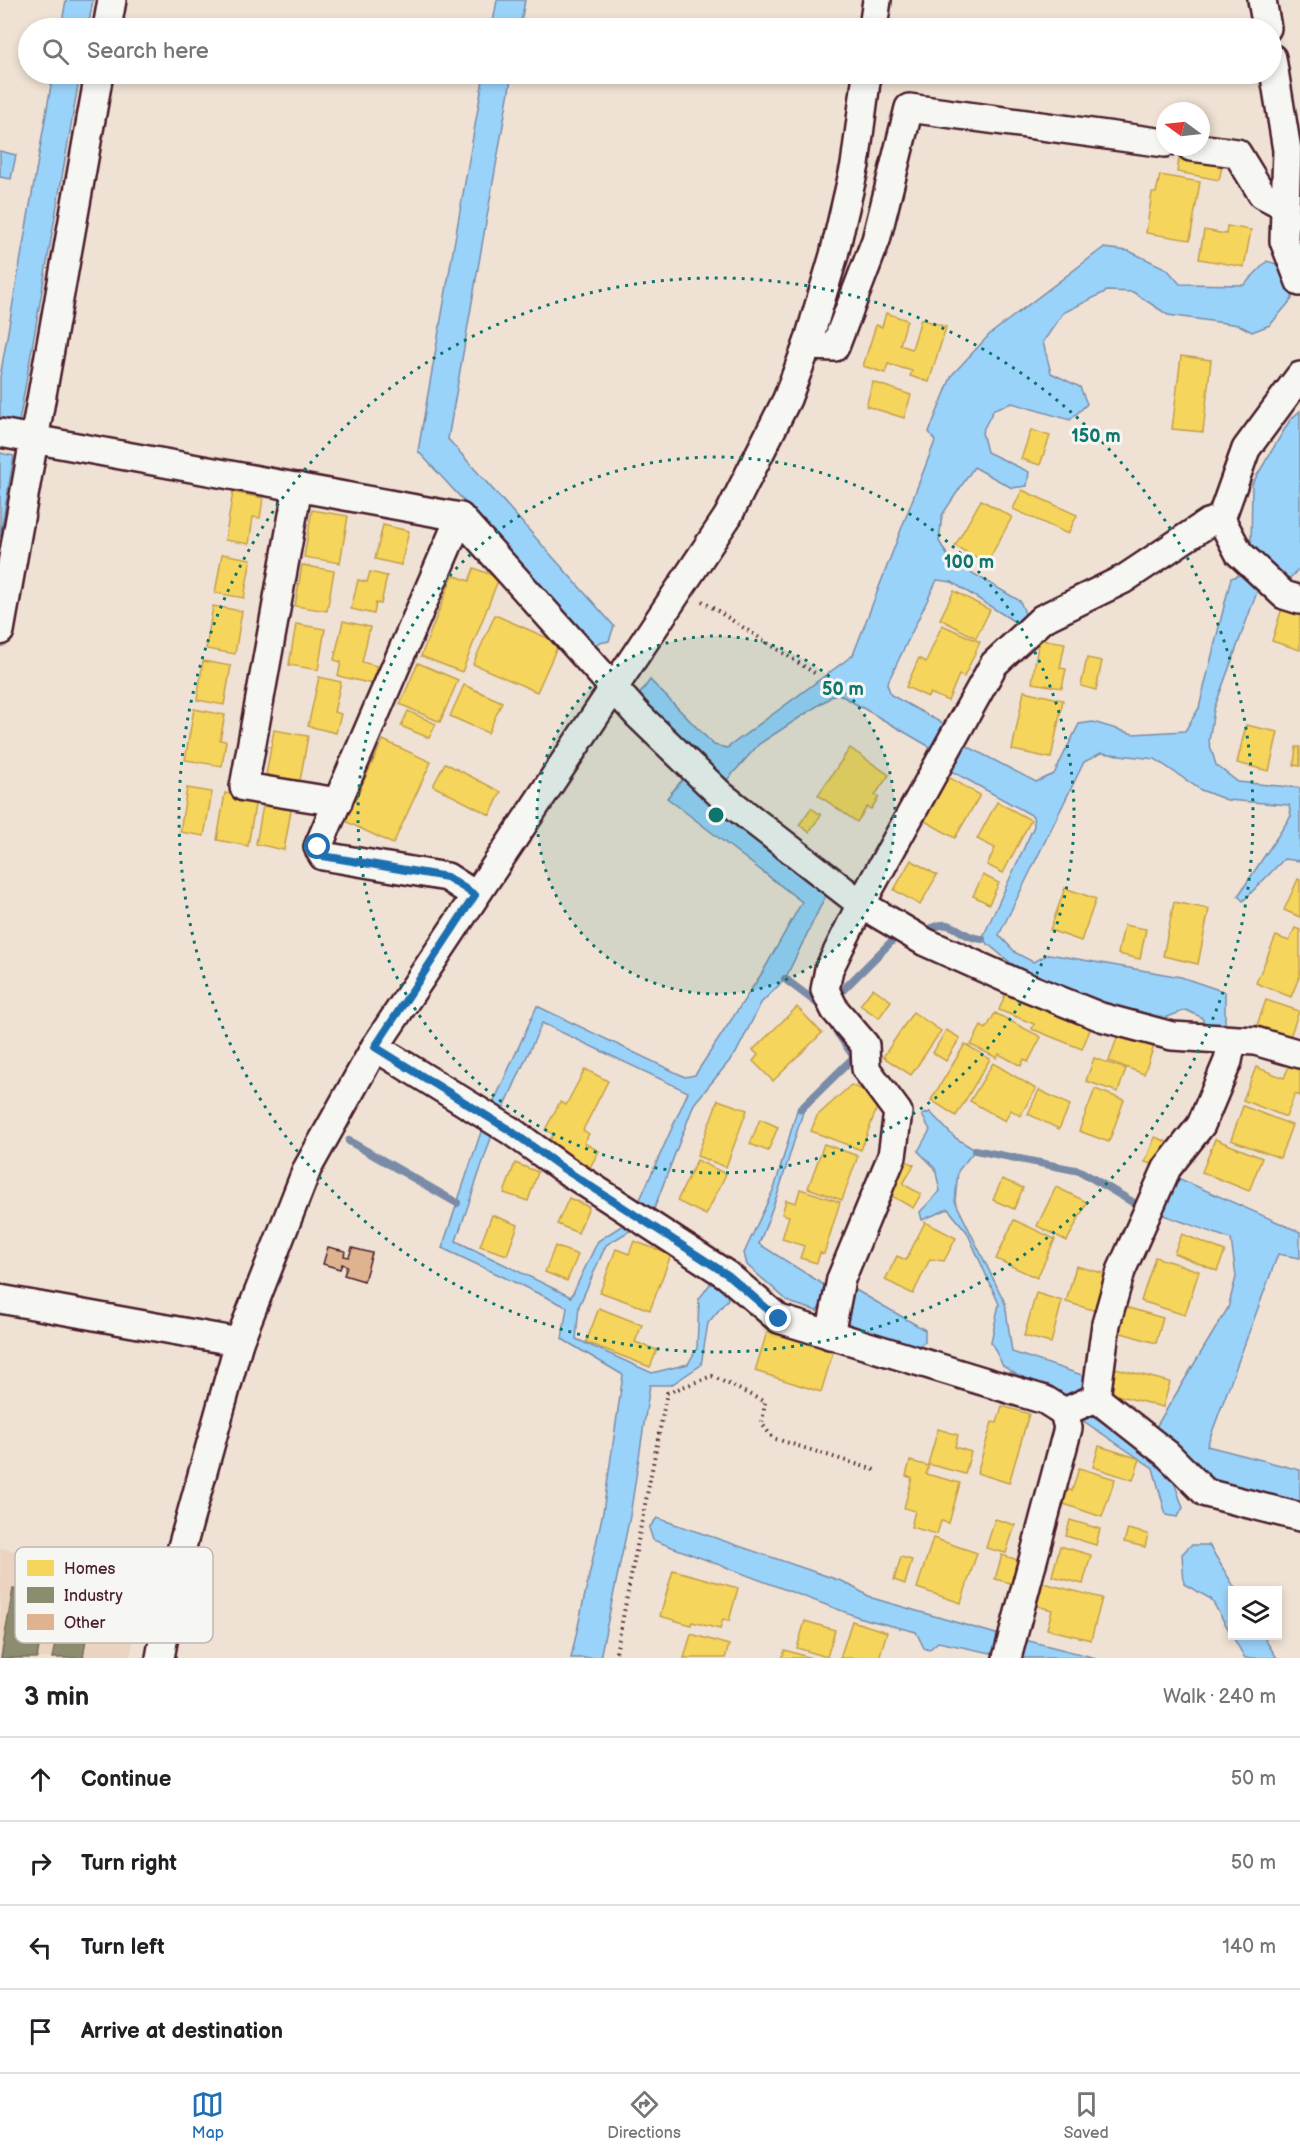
<!DOCTYPE html>
<meta charset="utf-8">
<style>
body{margin:0;font-family:"Balsamiq Sans",sans-serif;background:#f6f6f6;color:#202124}
.controls{position:absolute;right:18px;bottom:18px;display:grid;overflow:hidden;border-radius:0px;box-shadow:0 3px 9px #0003}
.controls button{width:54px;height:54px;display:grid;place-items:center;padding:0;border:0;border-bottom:2px solid #e0e0e0;background:#fff;color:#202124;font:30px sans-serif}
.compass{position:absolute;left:1156px;top:102px;width:54px;height:54px;border-radius:50%;background:#fff;box-shadow:0 3px 9px #0003;rotate:285deg}
.stop{position:absolute;width:18px;height:18px;margin:-14px;border:4px solid #1f6fb2;border-radius:50%;background:#fff}
.stop.end{background:#1f6fb2;border-color:#fff;box-shadow:0 2px 6px #0008}
.list{margin:0;padding:0;list-style:none}
h2{display:flex;justify-content:space-between;align-items:center;height:78px;margin:0;padding:0 24px;font-size:26px}
h2 small{font-size:20px;font-weight:400;color:#757577}
.list li{display:grid;grid-template-columns:39px 1fr auto;gap:18px;align-items:center;box-sizing:border-box;height:84px;padding:0 24px;border-top:2px solid #e0e0e0}
.list b{display:block;font-size:22px;white-space:nowrap}
.list em{font-size:20px;font-style:normal;color:#757577}
.icon{flex:none;width:33px;height:33px;fill:none;stroke:currentColor;stroke-width:2;stroke-linecap:round;stroke-linejoin:round}
.map{position:relative;flex:none;width:1300px;height:1658px;overflow:hidden}
.search{position:absolute;background:#fff;box-shadow:0 3px 9px #0003;left:18px;right:18px;top:18px;height:66px;display:flex;align-items:center;gap:15px;box-sizing:border-box;padding:0 21px;border-radius:33px;color:#757577;font-size:22px}
.sheet{height:414px;background:#fff}
nav{display:flex;justify-content:space-around;align-items:center;box-sizing:border-box;height:84px;border-top:2px solid #e0e0e0;background:#fff;font-size:16px;color:#757577}
nav a{display:grid;justify-items:center;gap:3px}
nav .on{color:#1f6fb2}
.map>svg:first-child{display:block}
.built{fill:#ead4bf}
.water{fill:#9ad3fa;stroke:#7a8ba7;stroke-width:1.5}
.homes{fill:#f6d55c;stroke:#c29e4d;stroke-width:1.5}
.industry{fill:#8c8c6e;stroke:#786b5a;stroke-width:1.5}
.lines{fill:none;stroke-linecap:round;stroke-linejoin:round}
.stream{stroke:#7a8ba7;stroke-width:8}
.building{fill:#dfb38f;stroke:#4a1f2b;stroke-width:1.5}
.minor-casing{stroke:#4a1f2b;stroke-width:32}
.path{stroke:#4a1f2b;stroke-width:4;stroke-dasharray:1.5 4.5;stroke-linecap:butt}
.minor{stroke:#f6f6f2;stroke-width:27}
.route{stroke:#1f6fb2;stroke-width:8}
.ring{fill:none;stroke:#0f766e;stroke-width:3;stroke-dasharray:3 6}
.key{fill:#f6f6f2;stroke:#c2b6b6;stroke-width:1.5}
.key-label{font-size:16px;fill:#4a1f2b}
.centre{fill:#0f766e;stroke:#f6f6f2;stroke-width:3}
.ring-label{font-size:18px;text-anchor:middle;font-weight:bold;fill:#0f766e;stroke:#f6f6f2;stroke-width:6;stroke-linejoin:round;paint-order:stroke}
</style>
<div class="map">
<svg width="1300" height="1658" viewBox="0 0 1300 1658">
<rect width="100%" height="100%" fill="#efe2d4"/>
<filter id="ink" filterUnits="userSpaceOnUse"><feTurbulence type="fractalNoise" baseFrequency=".0167" numOctaves="2"/><feDisplacementMap in="SourceGraphic" scale="12" xChannelSelector="R" yChannelSelector="G"/><feConvolveMatrix kernelMatrix="1 2 1 2 8 2 1 2 1" color-interpolation-filters="sRGB"/></filter>
<g filter="url(#ink)">
<polygon class="built" points="0,1548 145,1572 130,1658 0,1658"/>
<g class="water">
<polygon points="66,0 93,0 88,28 61,28"/>
<polygon points="497,0 525,0 520,28 492,28"/>
<polygon points="53,74 80,74 19,422 0,418 0,377"/>
<polygon points="484,74 512,74 448,439 614,626 609,641 595,644 418,451"/>
<polygon points="0,151 16,155 11,179 0,177"/>
<polygon points="1103,248 1129,251 1167,269 1180,284 1244,285 1267,261 1286,267 1292,285 1292,299 1270,325 1252,332 1239,325 1168,315 1133,292 1107,291 1063,313 1043,342 1051,373 1080,387 1087,404 1070,420 1012,403 994,409 982,432 987,452 1029,472 1027,486 1012,488 974,467 942,515 939,541 950,560 1020,601 1026,616 1018,624 952,582 937,580 887,684 891,695 949,727 959,742 1036,782 1054,774 1079,724 1093,722 1133,734 1185,731 1199,708 1231,578 1243,574 1254,580 1257,592 1214,709 1209,742 1216,765 1238,782 1300,788 1300,861 1284,859 1243,901 1238,896 1291,816 1289,805 1227,800 1201,790 1155,759 1101,753 1084,762 999,935 1016,953 1033,962 1049,954 1181,977 1225,992 1225,1030 1209,1029 1201,1017 1186,1010 1157,1021 1104,1009 1012,964 982,939 1034,826 1033,816 948,769 949,758 837,693 759,744 727,780 715,777 704,767 704,759 639,695 650,680 714,745 727,748 853,655 935,441 929,432 952,375 990,334"/>
<polygon points="1300,411 1300,568 1290,578 1270,571 1251,549 1252,484 1290,420"/>
<polygon points="0,453 14,456 0,537"/>
<polygon points="682,780 691,780 707,794 707,802 826,895 785,979 761,1003 736,1053 694,1104 652,1214 638,1204 688,1092 542,1023 493,1132 456,1241 571,1297 598,1241 626,1223 633,1229 606,1245 579,1306 576,1339 652,1373 688,1364 697,1348 699,1299 710,1284 724,1285 728,1299 708,1323 701,1365 671,1385 650,1385 630,1516 600,1658 571,1658 603,1512 623,1375 562,1339 567,1307 442,1248 483,1126 537,1006 685,1077 695,1075 762,973 802,902 667,798"/>
<polygon points="798,1107 803,1112 779,1190 759,1244 829,1288 826,1298 817,1311 789,1302 747,1265 744,1253 775,1186"/>
<polygon points="930,1112 954,1137 975,1150 958,1171 955,1201 1005,1303 1012,1352 1085,1376 1083,1389 1089,1413 1161,1464 1176,1448 1156,1427 1228,1308 1236,1277 1231,1239 1155,1212 1171,1175 1300,1232 1300,1258 1278,1254 1207,1446 1300,1470 1300,1503 1217,1481 1183,1455 1170,1470 1183,1508 1177,1517 1166,1515 1153,1468 1079,1418 1068,1396 1036,1387 1003,1366 991,1342 999,1304 967,1232 948,1209 922,1220 920,1212 940,1191 935,1168 918,1151 930,1130 922,1115"/>
<polygon points="854,1289 925,1330 925,1342 915,1348 847,1323 844,1307"/>
<polygon points="657,1518 844,1582 872,1598 996,1634 1002,1642 1025,1640 1096,1658 1018,1658 998,1649 991,1653 938,1642 929,1650 924,1648 916,1632 861,1618 653,1540 649,1528"/>
<polygon points="1191,1545 1209,1545 1236,1590 1232,1590 1232,1636 1263,1636 1277,1658 1245,1658 1211,1599 1184,1584 1182,1554"/>
</g>
<g class="homes">
<polygon points="1180,154 1223,162 1219,180 1177,172"/>
<polygon points="1160,175 1200,182 1190,240 1146,233 1152,193 1156,193"/>
<polygon points="1227,226 1251,230 1244,267 1199,259 1204,230 1226,234"/>
<polygon points="886,313 907,320 900,345 912,349 921,319 946,327 929,382 910,376 912,371 888,364 885,373 863,366 876,325 882,327"/>
<polygon points="1181,356 1211,360 1203,432 1172,429"/>
<polygon points="873,382 911,395 904,418 866,406"/>
<polygon points="1031,430 1050,436 1040,465 1021,459"/>
<polygon points="1022,490 1077,515 1068,534 1013,509"/>
<polygon points="233,492 263,498 260,518 253,517 249,544 225,540"/>
<polygon points="981,500 1012,517 987,563 955,546"/>
<polygon points="312,510 348,516 340,563 304,557"/>
<polygon points="383,525 409,531 401,565 375,559"/>
<polygon points="222,554 251,559 244,598 215,593"/>
<polygon points="302,565 334,571 327,611 295,606"/>
<polygon points="474,568 499,578 462,672 421,656 453,575 469,581"/>
<polygon points="370,572 387,576 381,604 376,603 374,614 351,609 358,580 367,582"/>
<polygon points="954,591 990,610 976,638 940,619"/>
<polygon points="213,606 242,611 235,654 206,649"/>
<polygon points="1282,608 1300,613 1300,650 1272,641"/>
<polygon points="495,615 559,643 537,692 473,664"/>
<polygon points="343,621 370,627 362,662 377,666 373,684 338,676 341,662 334,660"/>
<polygon points="296,624 325,629 318,670 289,665"/>
<polygon points="942,625 980,642 964,677 959,675 948,701 930,693 928,697 906,687 919,658 926,662"/>
<polygon points="1039,639 1065,643 1060,668 1066,669 1062,688 1032,683"/>
<polygon points="1087,658 1102,661 1096,690 1081,686"/>
<polygon points="203,661 231,666 224,705 197,700"/>
<polygon points="418,663 458,680 440,722 400,704"/>
<polygon points="319,677 341,682 334,712 341,714 336,733 308,726"/>
<polygon points="464,685 502,702 488,733 450,716"/>
<polygon points="1024,691 1063,700 1051,758 1012,750"/>
<polygon points="194,709 225,715 220,740 226,741 222,766 185,760"/>
<polygon points="408,711 436,724 429,738 401,726"/>
<polygon points="1246,725 1278,732 1269,771 1237,763"/>
<polygon points="274,730 308,736 300,781 266,775"/>
<polygon points="383,740 431,762 393,844 345,821"/>
<polygon points="1296,747 1300,747 1300,766 1294,765"/>
<polygon points="850,748 889,775 875,795 879,797 871,809 867,807 857,822 818,795"/>
<polygon points="445,763 501,792 490,815 433,786"/>
<polygon points="948,777 980,795 955,838 923,820"/>
<polygon points="187,788 212,792 204,836 180,832"/>
<polygon points="225,793 256,799 248,846 217,840"/>
<polygon points="264,800 292,805 284,850 256,844"/>
<polygon points="997,802 1031,820 1003,873 987,865 995,848 977,839"/>
<polygon points="811,808 821,815 809,832 799,825"/>
<polygon points="911,860 937,875 920,905 894,890"/>
<polygon points="983,875 999,883 989,904 973,896"/>
<polygon points="1298,879 1300,880 1300,917 1284,910"/>
<polygon points="1065,888 1096,899 1081,941 1050,930"/>
<polygon points="1174,902 1209,909 1198,964 1163,956"/>
<polygon points="1124,925 1146,929 1140,959 1118,954"/>
<polygon points="1295,928 1300,930 1300,975 1291,997 1256,983 1276,936 1289,941"/>
<polygon points="873,988 891,1001 879,1018 860,1005"/>
<polygon points="1007,990 1092,1025 1082,1049 1032,1029 1034,1024 999,1010"/>
<polygon points="1266,1000 1299,1011 1290,1037 1257,1025"/>
<polygon points="797,1007 822,1033 773,1081 753,1061 758,1055 753,1050"/>
<polygon points="913,1012 941,1031 911,1075 883,1057"/>
<polygon points="995,1013 1041,1037 1028,1062 1024,1059 1021,1066 999,1054 997,1058 971,1045 981,1026 986,1029"/>
<polygon points="946,1030 960,1038 946,1061 933,1053"/>
<polygon points="1119,1032 1154,1046 1144,1074 1109,1061"/>
<polygon points="965,1044 990,1059 956,1116 931,1100"/>
<polygon points="1094,1058 1126,1069 1118,1092 1086,1081"/>
<polygon points="993,1063 1036,1089 1020,1116 1011,1110 1005,1121 970,1101"/>
<polygon points="1290,1064 1300,1068 1300,1096 1295,1094 1286,1117 1243,1100 1256,1067 1284,1078"/>
<polygon points="585,1069 608,1081 583,1130 589,1134 584,1143 599,1151 589,1169 547,1147 553,1134 545,1130 560,1102 566,1105"/>
<polygon points="851,1085 881,1097 861,1150 811,1131 817,1116"/>
<polygon points="1095,1089 1124,1100 1109,1142 1079,1131"/>
<polygon points="1039,1090 1070,1105 1059,1129 1028,1114"/>
<polygon points="718,1100 747,1110 726,1167 697,1156"/>
<polygon points="1243,1106 1292,1125 1280,1158 1231,1140"/>
<polygon points="760,1119 778,1127 768,1151 750,1144"/>
<polygon points="1155,1137 1167,1142 1158,1166 1145,1162"/>
<polygon points="1215,1139 1262,1158 1249,1191 1202,1172"/>
<polygon points="824,1144 858,1156 842,1200 808,1188"/>
<polygon points="697,1160 726,1174 706,1215 677,1201"/>
<polygon points="906,1161 914,1165 903,1184 921,1194 913,1208 888,1194"/>
<polygon points="515,1163 538,1172 528,1201 504,1193"/>
<polygon points="1002,1179 1023,1188 1014,1209 993,1200"/>
<polygon points="1056,1187 1087,1202 1067,1241 1037,1226"/>
<polygon points="800,1189 840,1202 824,1254 820,1253 817,1263 800,1258 804,1246 782,1239 789,1216 782,1214 786,1200 796,1203"/>
<polygon points="569,1198 589,1207 578,1233 557,1224"/>
<polygon points="492,1215 518,1225 507,1255 480,1246"/>
<polygon points="1014,1220 1055,1239 1037,1278 996,1259"/>
<polygon points="925,1222 956,1238 944,1261 930,1259 913,1294 885,1280 897,1256 906,1260"/>
<polygon points="1182,1234 1225,1251 1217,1271 1174,1253"/>
<polygon points="634,1241 671,1255 650,1310 600,1292 616,1249 629,1254"/>
<polygon points="555,1246 578,1255 567,1281 545,1272"/>
<polygon points="1155,1257 1199,1271 1185,1315 1141,1301"/>
<polygon points="1076,1266 1110,1275 1100,1312 1066,1302"/>
<polygon points="1036,1293 1062,1301 1051,1343 1024,1336"/>
<polygon points="1125,1307 1163,1318 1156,1343 1118,1332"/>
<polygon points="599,1308 642,1325 635,1342 657,1350 650,1367 586,1342"/>
<polygon points="768,1329 834,1349 821,1392 755,1371"/>
<polygon points="1107,1366 1170,1382 1163,1407 1101,1391"/>
<polygon points="1002,1406 1029,1414 1009,1483 977,1473 992,1422 997,1423"/>
<polygon points="938,1429 958,1435 955,1447 971,1452 965,1474 928,1464"/>
<polygon points="1099,1446 1140,1459 1133,1480 1093,1467"/>
<polygon points="910,1461 929,1466 926,1474 960,1483 949,1523 941,1521 937,1534 911,1527 915,1511 904,1508 912,1478 906,1476"/>
<polygon points="1079,1468 1115,1479 1102,1517 1058,1502 1063,1487 1072,1491"/>
<polygon points="995,1519 1015,1525 1006,1553 986,1548"/>
<polygon points="1070,1520 1100,1529 1096,1545 1066,1536"/>
<polygon points="1128,1529 1148,1534 1145,1547 1124,1542"/>
<polygon points="933,1538 977,1553 961,1603 917,1588"/>
<polygon points="1060,1546 1091,1555 1083,1584 1052,1576"/>
<polygon points="1002,1555 1021,1561 1014,1584 995,1579"/>
<polygon points="901,1557 912,1560 905,1584 894,1580"/>
<polygon points="673,1570 738,1588 729,1621 723,1619 720,1629 692,1622 691,1625 660,1616"/>
<polygon points="1043,1583 1102,1598 1091,1640 1047,1629 1052,1610 1037,1606"/>
<polygon points="805,1621 835,1630 827,1657 797,1648"/>
<polygon points="852,1621 887,1632 879,1658 840,1658"/>
<polygon points="691,1634 729,1645 725,1658 684,1658"/>
<polygon points="785,1650 811,1658 782,1658"/>
</g>
<g class="industry">
<polygon points="13,1589 48,1595 37,1658 1,1658"/>
<polygon points="46,1606 64,1609 63,1616 70,1618 69,1622 88,1626 83,1658 52,1658 55,1644 40,1642"/>
</g>
<g class="lines">
<g class="stream">
<path d="M922,933C957,912 954,937 982,939"/>
<polyline points="785,979 817,1003 821,1008"/>
<polyline points="839,994 893,940"/>
<polyline points="801,1109 854,1057 834,1028"/>
<polyline points="349,1141 457,1203"/>
<polyline points="975,1150 1080,1171 1134,1203"/>
</g>
</g>
<polygon class="building" points="328,1247 345,1251 344,1256 349,1257 352,1248 372,1253 364,1281 344,1275 347,1266 342,1264 340,1269 323,1264"/>
<g class="lines">
<defs>
<g id="minor">
<polyline points="1262,0 1267,28"/>
<polyline points="107,28 112,0"/>
<polyline points="873,28 877,0"/>
<polyline points="1272,58 1287,150 1284,241 1300,282"/>
<polyline points="1191,147 1237,153 1262,194 1285,206"/>
<polyline points="807,346 835,347 876,240 909,108 1165,143"/>
<polyline points="1300,376 1246,449 1221,519 1239,553 1284,595 1300,600"/>
<polyline points="0,433 460,517 638,715 722,796 861,904 925,942 1019,984 1101,1017 1172,1036 1255,1041 1300,1054"/>
<polyline points="298,487 244,787 338,802"/>
<polyline points="460,517 318,847 323,856 447,877 475,895"/>
<polyline points="0,631 99,74"/>
<polyline points="375,1047 511,1131 564,1169 727,1275 779,1319 1045,1400 1064,1412"/>
<polyline points="0,1299 239,1342"/>
<polyline points="830,1335 841,1279 892,1156 898,1112 866,1069 865,1045 835,1010 825,990 829,969 861,904 994,664 1042,619 1124,579 1208,523 1221,519"/>
<polyline points="1096,1398 1167,1454 1206,1493 1300,1517"/>
<polyline points="160,1658 177,1565 239,1342 307,1169 375,1047 728,516 787,399 807,346 834,255 855,165 867,74"/>
<polyline points="1007,1658 1068,1428 1064,1412 1096,1398 1106,1324 1121,1271 1167,1168 1201,1125 1228,1061 1232,1041"/>
</g>
</defs>
<use href="#minor" class="minor-casing"/>
<g class="path">
<polyline points="702,601 816,674"/>
<polyline points="615,1658 667,1393 712,1376 765,1402 762,1424 773,1438 878,1471"/>
</g>
<use href="#minor" class="minor"/>
</g>
</g>
<g class="lines" filter="url(#ink)">
<polyline class="route" points="318,847 323,856 447,877 475,895 375,1047 511,1131 564,1169 728,1275 779,1319"/>
</g>
<circle cx="716" cy="815" r="179" fill="#0f766e" fill-opacity=".12"/>
<g class="ring">
<circle cx="716" cy="815" r="179"/>
<circle cx="716" cy="815" r="358"/>
<circle cx="716" cy="815" r="537"/>
</g>
<rect x="15" y="1547" width="198" height="96" rx="9" class="key"/>
<rect x="27" y="1560" width="27" height="16" fill="#f6d55c"/>
<rect x="27" y="1587" width="27" height="16" fill="#8c8c6e"/>
<rect x="27" y="1614" width="27" height="16" fill="#dfb38f"/>
<g class="key-label">
<text x="64" y="1574">Homes</text>
<text x="64" y="1601">Industry</text>
<text x="64" y="1628">Other</text>
</g>
<circle cx="716" cy="815" r="9" class="centre"/>
<g class="ring-label">
<text x="1096" y="442">150 m</text>
<text x="969" y="568">100 m</text>
<text x="843" y="695">50 m</text>
</g>
</svg>
<div class="controls">
<button><svg class="icon" aria-label="layers" viewBox="0 0 24 24"><path d="M12 4l9 5-9 5-9-5zM3 14l9 5 9-5"/></svg></button>
</div>
<svg class="compass" viewBox="-18 -18 36 36"><path d="M0-13l5 13h-10z" fill="#e53935"/><path d="M0 13l5-13h-10z" fill="#757577"/></svg>
<div class="stop" style="left:318px;top:847px"></div>
<div class="stop end" style="left:779px;top:1319px"></div>
<div class="search"><svg class="icon" aria-label="search" viewBox="0 0 24 24"><circle cx="10" cy="10" r="6"/><path d="M15 15l6 6"/></svg>Search here</div>
</div>
<section class="sheet">
<h2>3 min<small>Walk · 240 m</small></h2>
<ul class="list">
<li><svg class="icon" aria-label="ahead" viewBox="0 0 24 24"><path d="M12 20V5M6 11l6-6 6 6"/></svg><div><b>Continue</b></div><em>50 m</em></li>
<li><svg class="icon" aria-label="right" viewBox="0 0 24 24"><path d="M7 20v-9h11M14 6l5 5-5 5"/></svg><div><b>Turn right</b></div><em>50 m</em></li>
<li><svg class="icon" aria-label="left" viewBox="0 0 24 24"><path d="M17 20v-9H6M10 6l-5 5 5 5"/></svg><div><b>Turn left</b></div><em>140 m</em></li>
<li><svg class="icon" aria-label="arrive" viewBox="0 0 24 24"><path d="M6 21V4h12l-3 4 3 4H6"/></svg><div><b>Arrive at destination</b></div></li>
</ul>
</section>
<nav>
<a class="on"><svg class="icon" aria-label="map" viewBox="0 0 24 24"><path d="M3 6l6-2 6 2 6-2v14l-6 2-6-2-6 2zM9 4v14M15 6v14"/></svg>Map</a>
<a><svg class="icon" aria-label="directions" viewBox="0 0 24 24"><path d="M12 3l9 9-9 9-9-9zM9 14v-3h6M13 9l2 2-2 2"/></svg>Directions</a>
<a><svg class="icon" aria-label="saved" viewBox="0 0 24 24"><path d="M7 4h10v16l-5-4-5 4z"/></svg>Saved</a>
</nav>
